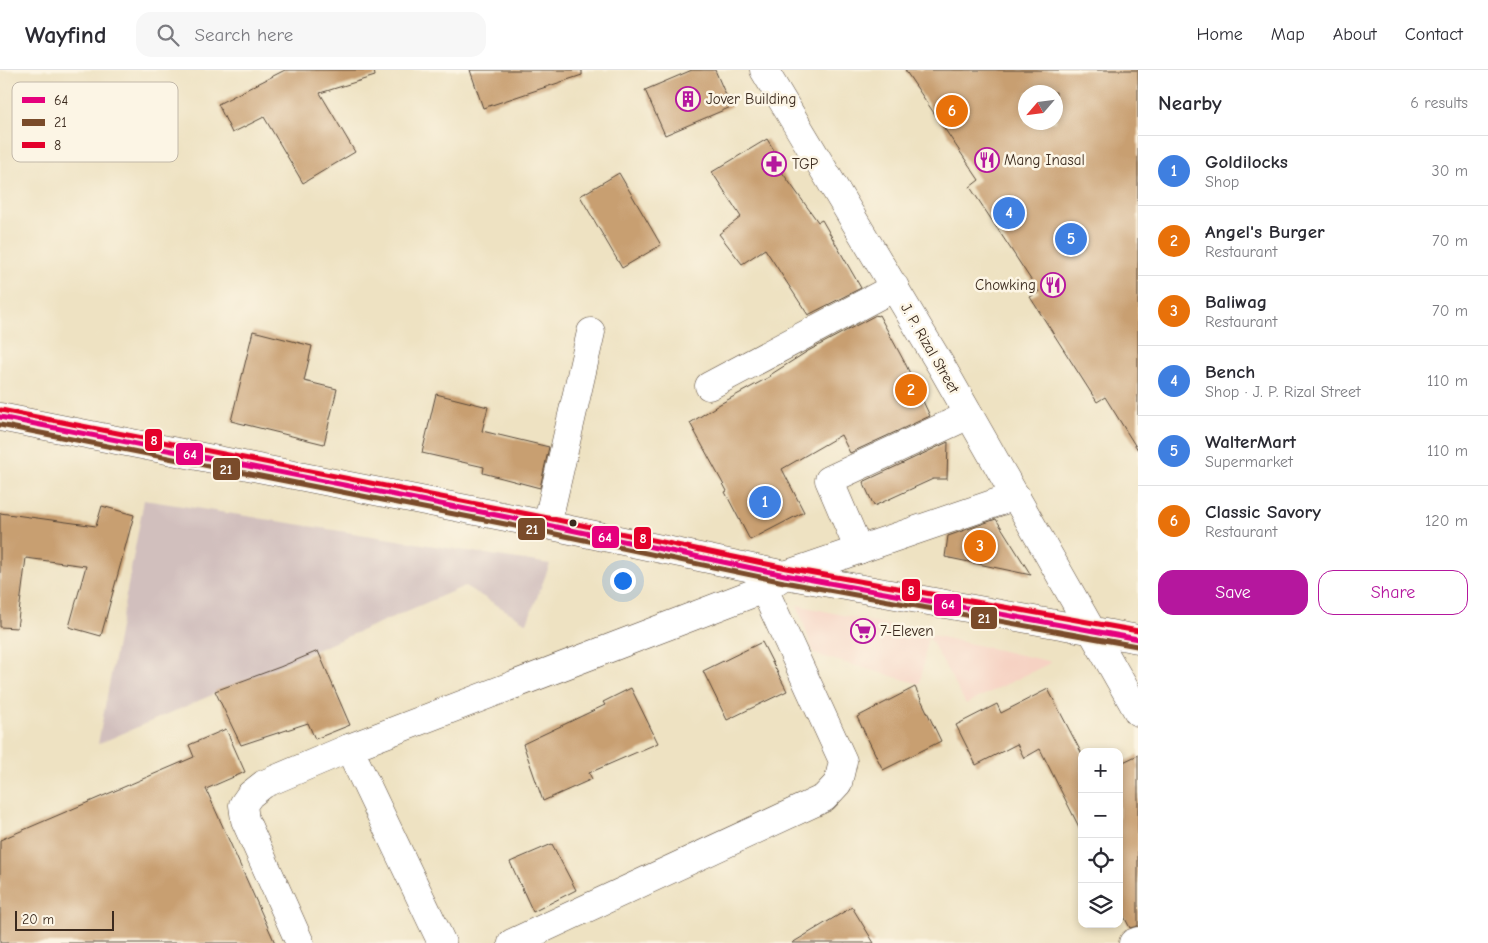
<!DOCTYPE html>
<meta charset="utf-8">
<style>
body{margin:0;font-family:"Comic Neue",sans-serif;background:#f7f7f7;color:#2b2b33}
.controls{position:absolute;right:15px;bottom:15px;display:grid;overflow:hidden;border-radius:10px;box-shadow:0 2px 8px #0003}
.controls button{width:45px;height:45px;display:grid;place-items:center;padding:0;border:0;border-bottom:1px solid #e1e1e2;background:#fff;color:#2b2b33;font:25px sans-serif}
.compass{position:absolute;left:1018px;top:15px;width:45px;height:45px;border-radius:50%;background:#fff;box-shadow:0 2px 8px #0003;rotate:242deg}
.scale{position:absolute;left:15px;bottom:12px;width:99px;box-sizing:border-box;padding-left:5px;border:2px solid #3b2a1e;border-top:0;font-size:14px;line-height:18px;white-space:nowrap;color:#3b2a1e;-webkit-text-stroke:4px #fcf5e5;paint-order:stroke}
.you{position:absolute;left:622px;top:510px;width:18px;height:18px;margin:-12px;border:4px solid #fff;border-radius:50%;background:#1a73e8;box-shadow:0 0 0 8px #1a73e833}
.badge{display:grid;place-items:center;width:32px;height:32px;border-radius:50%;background:#b5179e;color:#fff;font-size:16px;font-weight:700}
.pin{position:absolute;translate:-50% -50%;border:2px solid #fff;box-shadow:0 1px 5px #0006}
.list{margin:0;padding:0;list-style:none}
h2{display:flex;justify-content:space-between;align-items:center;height:65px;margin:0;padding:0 20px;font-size:21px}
h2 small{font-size:16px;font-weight:400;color:#7c7c81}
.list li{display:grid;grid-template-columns:32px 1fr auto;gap:15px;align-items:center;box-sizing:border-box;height:70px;padding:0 20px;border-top:1px solid #e1e1e2}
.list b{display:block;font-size:19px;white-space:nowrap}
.list p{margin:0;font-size:16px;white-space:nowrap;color:#7c7c81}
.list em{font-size:16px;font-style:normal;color:#7c7c81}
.actions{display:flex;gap:10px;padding:15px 20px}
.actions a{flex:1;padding:11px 0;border:1px solid #b5179e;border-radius:15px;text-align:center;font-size:18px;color:#b5179e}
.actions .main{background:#b5179e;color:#fff}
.icon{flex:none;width:28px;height:28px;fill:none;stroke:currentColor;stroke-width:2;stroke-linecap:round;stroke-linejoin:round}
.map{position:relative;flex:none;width:1138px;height:873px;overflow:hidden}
header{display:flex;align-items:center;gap:30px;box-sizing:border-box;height:70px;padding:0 25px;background:#fff;border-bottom:1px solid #e1e1e2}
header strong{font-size:24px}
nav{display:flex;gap:28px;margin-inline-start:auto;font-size:18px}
.search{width:350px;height:45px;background:#f7f7f7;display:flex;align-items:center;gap:12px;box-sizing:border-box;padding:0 18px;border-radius:15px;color:#7c7c81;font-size:19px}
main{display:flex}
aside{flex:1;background:#fff}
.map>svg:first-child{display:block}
.built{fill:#f6d2c3}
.industrial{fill:#d1bfbd}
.building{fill:#c89f71;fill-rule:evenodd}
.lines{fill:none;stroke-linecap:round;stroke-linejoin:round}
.minor-casing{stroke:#564637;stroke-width:29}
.major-casing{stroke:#564637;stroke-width:29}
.minor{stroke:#fff;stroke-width:28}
.major{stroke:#fff;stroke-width:28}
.bus-1-casing{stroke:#fcf5e5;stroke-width:9}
.bus-2-casing{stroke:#fcf5e5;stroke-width:9}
.bus-3-casing{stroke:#fcf5e5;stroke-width:9}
.bus-1{stroke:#e5007d;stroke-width:5}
.bus-2{stroke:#7a4b2a;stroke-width:5}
.bus-3{stroke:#e4002b;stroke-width:5}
.bus-dot{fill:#3b2a1e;stroke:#fcf5e5;stroke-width:2}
.labels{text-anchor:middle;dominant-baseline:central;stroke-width:5;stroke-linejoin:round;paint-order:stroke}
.poi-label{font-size:15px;fill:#3b2a1e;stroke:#fcf5e5;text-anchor:start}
.street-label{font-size:15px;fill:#3b2a1e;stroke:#fcf5e5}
.key{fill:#fcf5e5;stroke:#c2b8a9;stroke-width:1}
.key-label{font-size:14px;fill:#3b2a1e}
.line-badge{stroke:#fcf5e5;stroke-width:2}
.badge-label{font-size:14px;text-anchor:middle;font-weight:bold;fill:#fff}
</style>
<header>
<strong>Wayfind</strong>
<div class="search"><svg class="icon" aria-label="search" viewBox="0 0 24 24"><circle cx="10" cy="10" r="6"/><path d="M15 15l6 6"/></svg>Search here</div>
<nav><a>Home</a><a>Map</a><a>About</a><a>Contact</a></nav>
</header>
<main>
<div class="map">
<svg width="1138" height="873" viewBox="0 0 1138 873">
<rect width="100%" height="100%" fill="#fcf5e5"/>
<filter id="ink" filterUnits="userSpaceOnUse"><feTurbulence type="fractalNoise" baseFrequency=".02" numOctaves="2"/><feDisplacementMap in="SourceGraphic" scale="10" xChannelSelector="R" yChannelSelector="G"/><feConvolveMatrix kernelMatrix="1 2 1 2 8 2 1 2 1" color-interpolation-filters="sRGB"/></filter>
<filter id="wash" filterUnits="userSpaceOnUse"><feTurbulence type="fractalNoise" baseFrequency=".0096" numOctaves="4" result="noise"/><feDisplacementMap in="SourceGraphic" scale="20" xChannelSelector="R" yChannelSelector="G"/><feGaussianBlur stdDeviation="1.12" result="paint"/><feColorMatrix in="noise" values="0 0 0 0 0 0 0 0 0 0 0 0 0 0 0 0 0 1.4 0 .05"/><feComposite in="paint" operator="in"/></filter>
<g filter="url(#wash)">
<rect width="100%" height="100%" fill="#eee2c2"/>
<polygon class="built" points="797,535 928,564 1052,592 966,634 928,565 920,614 814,584"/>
<polygon class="industrial" points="144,430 550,494 527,553 465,516 98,674"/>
<g id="blocks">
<g class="building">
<polygon points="285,0 374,0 375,6 320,23 355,82 303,113 264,47 232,63 218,34"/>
<polygon points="470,0 582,0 582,5 483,38"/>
<polygon points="692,0 715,0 731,37 665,65 645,20"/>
<path d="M905,0H1138V380L1105,327L1097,332L1030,227L1039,222L970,117L979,110ZM1026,22H1056V52H1026Z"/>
<polygon points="767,69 784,96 779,98 818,152 822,150 861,218 808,245 765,179 742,194 719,164 741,147 712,102"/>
<polygon points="619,103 661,175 622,198 580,126"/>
<polygon points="876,245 877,246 879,245 905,293 930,346 850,383 841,365 782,399 804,442 750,470 725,422 727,421 690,353 720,334 771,306 770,305 808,281"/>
<polygon points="253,261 312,276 304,311 337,319 324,374 231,351"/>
<polygon points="436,324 488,337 482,361 549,377 540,418 483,403 484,397 422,383"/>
<polygon points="948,372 947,409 933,409 874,436 863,412"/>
<polygon points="102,436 134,445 101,566 69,557 86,496 26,488 17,558 0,557 0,443 96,456"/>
<polygon points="996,449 1031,505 945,487 948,466"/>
<polygon points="762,572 787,621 727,650 703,601"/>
<polygon points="318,581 350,655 315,669 308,653 241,675 215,621 280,597"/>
<polygon points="915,617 941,671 883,700 857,647"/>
<polygon points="631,618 658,673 589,703 592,709 543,731 523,674 605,635 603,632"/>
<polygon points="1048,619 1082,684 1082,763 1040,679 1024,688 1017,674 976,695 956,655 997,634 1001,643"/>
<polygon points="226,659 245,702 206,719 275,873 0,873 0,770 194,687 189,675"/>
<polygon points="1138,685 1138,856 1130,858 1119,837 1119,694"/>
<polygon points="552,774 576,820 533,842 510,792"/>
<polygon points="852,837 874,873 792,873"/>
</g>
</g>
</g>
<g filter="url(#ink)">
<use href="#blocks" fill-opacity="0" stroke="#564637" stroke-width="1"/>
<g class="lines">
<defs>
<g id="minor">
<polyline points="709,316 895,217"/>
<polyline points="547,455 591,262"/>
<polyline points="859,480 829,410 969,345"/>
<polyline points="349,678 442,873"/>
<polyline points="300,873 245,750 243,735 250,725 264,714 349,678 764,519 785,505 1016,426"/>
<polyline points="512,873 824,728 838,713 843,691 764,519"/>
<polyline points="1133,873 1138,871"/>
</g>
<g id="major">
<polyline points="764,0 943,299 1138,642"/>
<polyline points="0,347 547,455 785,505 1138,569"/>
</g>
</defs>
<use href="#minor" class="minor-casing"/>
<use href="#major" class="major-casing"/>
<use href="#minor" class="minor"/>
<use href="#major" class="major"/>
<defs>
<polyline id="bus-1" points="0,347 547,455 785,505 1138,569"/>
<polyline id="bus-2" points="0,355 546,462 784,512 1137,576"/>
<polyline id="bus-3" points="1,340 548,448 786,498 1138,561"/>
</defs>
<use href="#bus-1" class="bus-1-casing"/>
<use href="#bus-2" class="bus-2-casing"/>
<use href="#bus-3" class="bus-3-casing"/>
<use href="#bus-1" class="bus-1"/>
<use href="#bus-2" class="bus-2"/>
<use href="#bus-3" class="bus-3"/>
</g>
</g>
<defs>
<symbol id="building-ring" viewBox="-11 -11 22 22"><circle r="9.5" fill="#fcf5e5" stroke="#b5179e" stroke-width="1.5"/><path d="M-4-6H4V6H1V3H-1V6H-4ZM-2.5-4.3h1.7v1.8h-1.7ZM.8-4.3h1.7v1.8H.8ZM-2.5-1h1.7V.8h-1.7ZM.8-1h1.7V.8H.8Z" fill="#b5179e"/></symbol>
<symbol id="restaurant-ring" viewBox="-11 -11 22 22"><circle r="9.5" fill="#fcf5e5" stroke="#b5179e" stroke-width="1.5"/><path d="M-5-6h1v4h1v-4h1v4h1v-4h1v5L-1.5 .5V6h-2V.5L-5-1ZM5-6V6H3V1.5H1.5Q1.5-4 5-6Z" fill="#b5179e"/></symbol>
<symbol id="pharmacy-ring" viewBox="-11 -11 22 22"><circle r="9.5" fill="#fcf5e5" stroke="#b5179e" stroke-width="1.5"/><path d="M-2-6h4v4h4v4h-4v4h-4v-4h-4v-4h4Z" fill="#b5179e"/></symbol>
<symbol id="supermarket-ring" viewBox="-11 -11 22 22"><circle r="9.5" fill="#fcf5e5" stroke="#b5179e" stroke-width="1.5"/><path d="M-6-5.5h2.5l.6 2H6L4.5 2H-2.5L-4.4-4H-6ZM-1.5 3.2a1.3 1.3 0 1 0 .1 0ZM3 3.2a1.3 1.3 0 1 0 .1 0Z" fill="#b5179e"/></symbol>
</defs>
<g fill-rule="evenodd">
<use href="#building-ring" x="674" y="15" width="28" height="28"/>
<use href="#restaurant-ring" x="973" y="76" width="28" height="28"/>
<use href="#pharmacy-ring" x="760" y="80" width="28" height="28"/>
<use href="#restaurant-ring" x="1039" y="201" width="28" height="28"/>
<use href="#supermarket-ring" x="849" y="547" width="28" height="28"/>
</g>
<circle class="bus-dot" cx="573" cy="453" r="4.5"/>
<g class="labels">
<g class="poi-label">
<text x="706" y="29">Jover Building</text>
<text x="1004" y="90">Mang Inasal</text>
<text x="792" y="94">TGP</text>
<text x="1036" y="215" text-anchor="end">Chowking</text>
<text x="880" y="561">7-Eleven</text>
</g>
<g class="street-label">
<text transform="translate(930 278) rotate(60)">J. P. Rizal Street</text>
</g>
</g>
<rect x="12" y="12" width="166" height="80" rx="8" class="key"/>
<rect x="22" y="27" width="23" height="6" fill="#e5007d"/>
<rect x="22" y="49" width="23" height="7" fill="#7a4b2a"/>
<rect x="22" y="72" width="23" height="6" fill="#e4002b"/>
<g class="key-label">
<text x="54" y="35">64</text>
<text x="54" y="57">21</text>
<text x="54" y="80">8</text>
</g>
<g class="line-badge">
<rect x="144" y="358" width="19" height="24" rx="5" fill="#e4002b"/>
<rect x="175" y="372" width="29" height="24" rx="5" fill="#e5007d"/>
<rect x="212" y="387" width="29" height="24" rx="5" fill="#7a4b2a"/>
<rect x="517" y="447" width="29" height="24" rx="5" fill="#7a4b2a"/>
<rect x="591" y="455" width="29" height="24" rx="5" fill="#e5007d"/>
<rect x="633" y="456" width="19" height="24" rx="5" fill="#e4002b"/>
<rect x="901" y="508" width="20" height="24" rx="5" fill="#e4002b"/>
<rect x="933" y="523" width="29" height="24" rx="5" fill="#e5007d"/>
<rect x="970" y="536" width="28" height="24" rx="5" fill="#7a4b2a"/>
</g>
<g class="badge-label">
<text x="154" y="375">8</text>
<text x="190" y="389">64</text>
<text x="226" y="404">21</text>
<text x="532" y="464">21</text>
<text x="605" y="472">64</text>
<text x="643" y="473">8</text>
<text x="911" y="525">8</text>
<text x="948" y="539">64</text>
<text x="984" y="553">21</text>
</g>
</svg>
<div class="controls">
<button>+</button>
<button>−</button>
<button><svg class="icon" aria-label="locate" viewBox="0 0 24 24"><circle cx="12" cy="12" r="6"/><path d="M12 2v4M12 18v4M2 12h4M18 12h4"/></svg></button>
<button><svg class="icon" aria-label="layers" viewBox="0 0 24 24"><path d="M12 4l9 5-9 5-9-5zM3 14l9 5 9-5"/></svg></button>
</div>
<svg class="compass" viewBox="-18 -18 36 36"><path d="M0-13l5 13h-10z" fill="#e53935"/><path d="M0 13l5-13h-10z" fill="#7c7c81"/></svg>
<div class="scale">20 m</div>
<div class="you"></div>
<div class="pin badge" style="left:765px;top:432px;background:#3f7fe0">1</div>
<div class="pin badge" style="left:911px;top:320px;background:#e8710a">2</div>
<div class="pin badge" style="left:980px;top:476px;background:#e8710a">3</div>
<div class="pin badge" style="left:1009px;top:143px;background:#3f7fe0">4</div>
<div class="pin badge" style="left:1071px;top:169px;background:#3f7fe0">5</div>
<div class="pin badge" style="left:952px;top:41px;background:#e8710a">6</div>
</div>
<aside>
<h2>Nearby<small>6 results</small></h2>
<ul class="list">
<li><span class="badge" style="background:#3f7fe0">1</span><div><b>Goldilocks</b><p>Shop</p></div><em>30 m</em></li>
<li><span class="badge" style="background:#e8710a">2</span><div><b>Angel's Burger</b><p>Restaurant</p></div><em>70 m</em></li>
<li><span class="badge" style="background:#e8710a">3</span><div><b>Baliwag</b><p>Restaurant</p></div><em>70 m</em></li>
<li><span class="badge" style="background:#3f7fe0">4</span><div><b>Bench</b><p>Shop · J. P. Rizal Street</p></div><em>110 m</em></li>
<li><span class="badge" style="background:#3f7fe0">5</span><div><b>WalterMart</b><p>Supermarket</p></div><em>110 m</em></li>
<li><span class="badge" style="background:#e8710a">6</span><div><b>Classic Savory</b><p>Restaurant</p></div><em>120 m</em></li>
</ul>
<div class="actions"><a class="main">Save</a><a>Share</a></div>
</aside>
</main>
